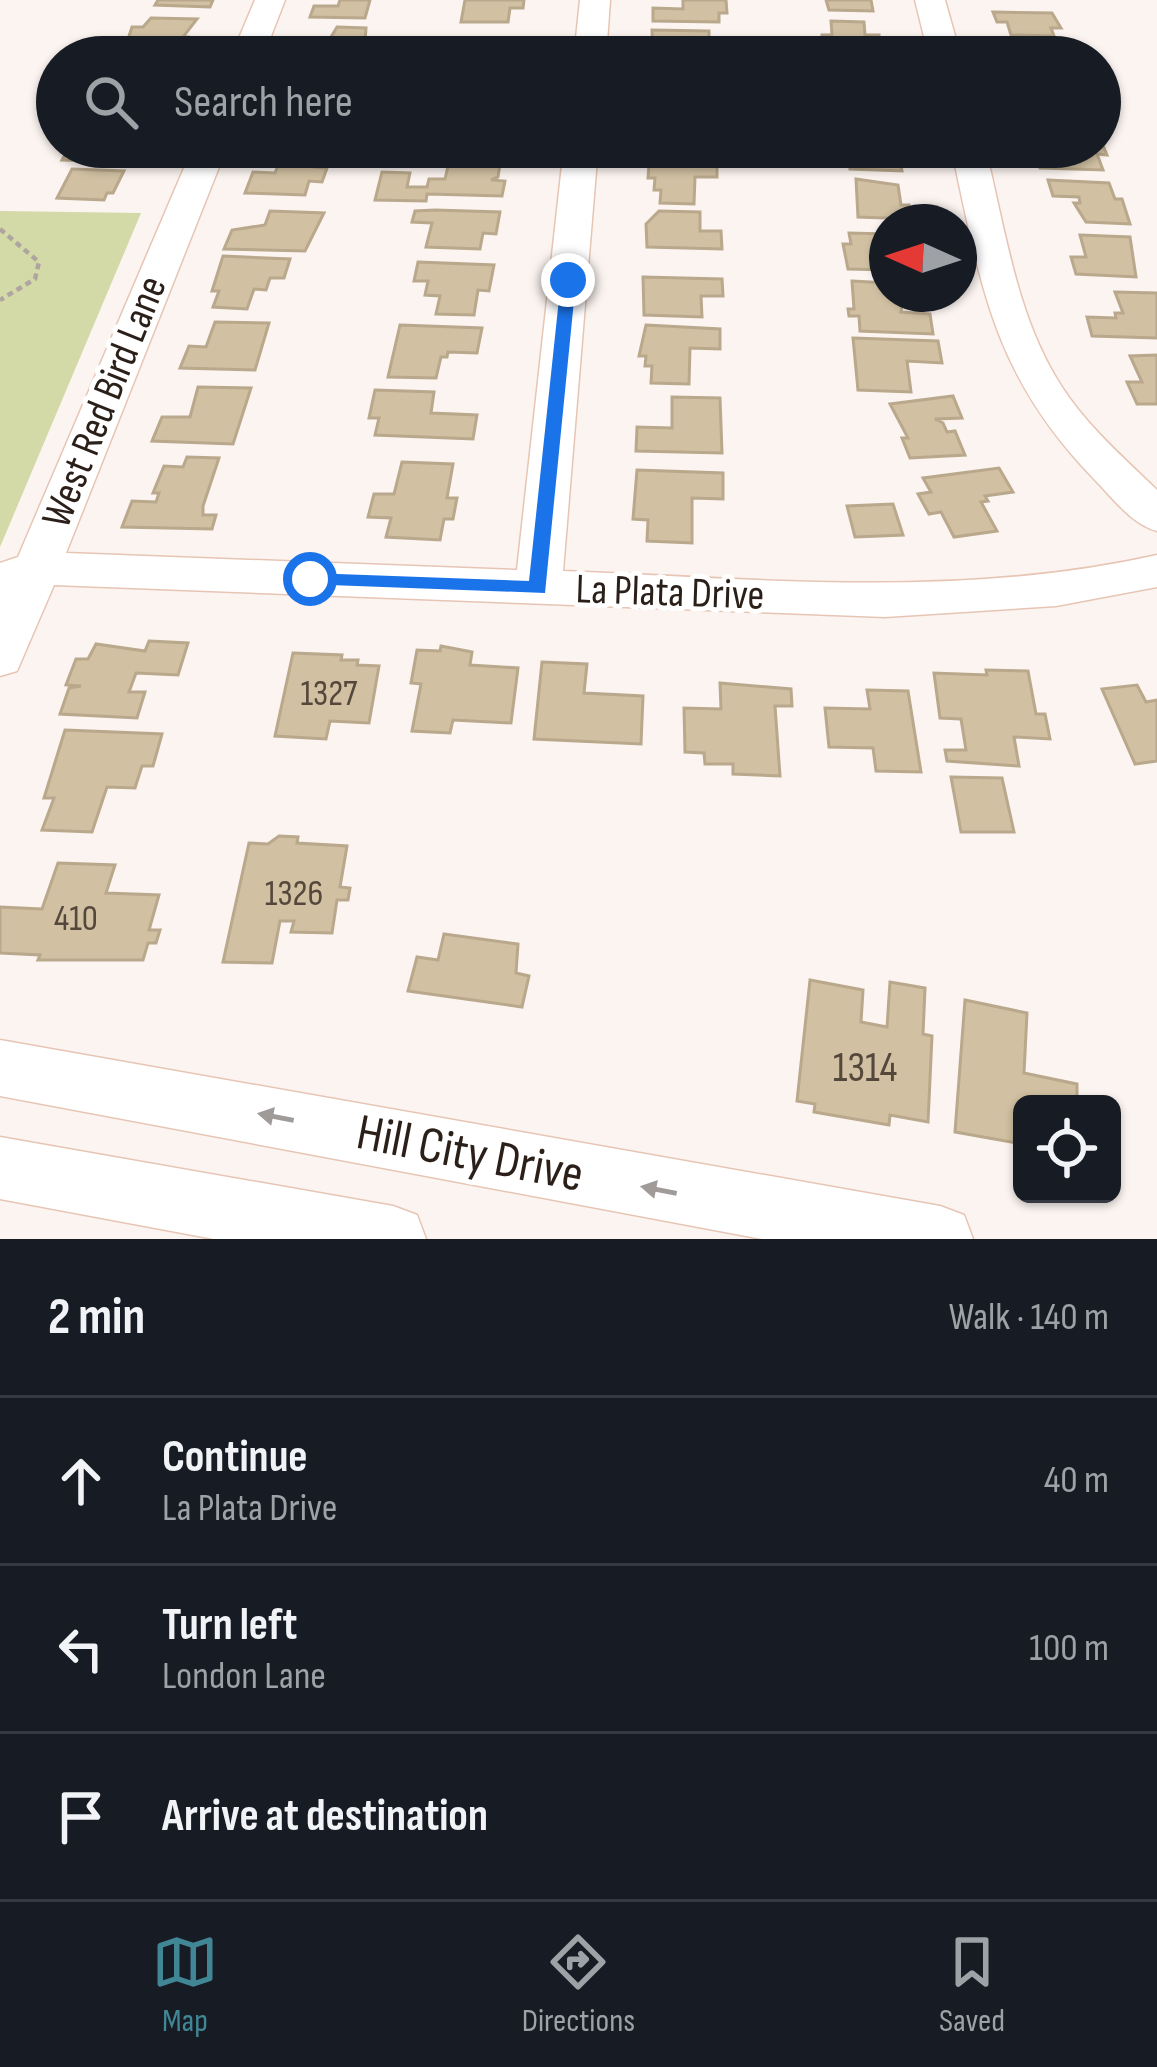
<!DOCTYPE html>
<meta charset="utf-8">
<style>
body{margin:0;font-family:"Sofia Sans Condensed",sans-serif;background:#20242c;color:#f1f3f6}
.controls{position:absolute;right:36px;bottom:36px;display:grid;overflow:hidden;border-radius:18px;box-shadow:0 3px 9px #0004}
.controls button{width:108px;height:108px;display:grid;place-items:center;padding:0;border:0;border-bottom:3px solid #363941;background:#171b24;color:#f1f3f6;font:60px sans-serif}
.compass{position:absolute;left:869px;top:204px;width:108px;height:108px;border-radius:50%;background:#171b24;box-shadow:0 3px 9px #0004;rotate:273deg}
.stop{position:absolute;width:36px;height:36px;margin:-27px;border:9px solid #1a73e8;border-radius:50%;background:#fff}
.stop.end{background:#1a73e8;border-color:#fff;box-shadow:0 3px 12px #0008}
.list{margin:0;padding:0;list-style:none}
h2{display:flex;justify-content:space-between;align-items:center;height:156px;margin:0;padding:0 48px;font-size:51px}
h2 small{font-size:39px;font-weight:400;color:#9ea1a6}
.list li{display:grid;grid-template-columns:78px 1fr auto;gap:36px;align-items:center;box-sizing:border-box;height:168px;padding:0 48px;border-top:3px solid #363941}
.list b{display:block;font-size:45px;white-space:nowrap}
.list p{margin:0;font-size:39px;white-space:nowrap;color:#9ea1a6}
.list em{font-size:39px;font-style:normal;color:#9ea1a6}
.icon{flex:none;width:66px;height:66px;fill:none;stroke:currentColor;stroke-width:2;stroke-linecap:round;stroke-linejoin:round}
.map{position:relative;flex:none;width:1157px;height:1239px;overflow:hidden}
.search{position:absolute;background:#171b24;box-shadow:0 3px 9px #0004;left:36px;right:36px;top:36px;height:132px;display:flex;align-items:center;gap:30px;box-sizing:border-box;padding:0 42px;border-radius:66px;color:#9ea1a6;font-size:45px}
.sheet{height:660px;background:#171b24}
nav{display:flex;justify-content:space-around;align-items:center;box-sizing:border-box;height:168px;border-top:3px solid #363941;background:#171b24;font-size:33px;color:#9ea1a6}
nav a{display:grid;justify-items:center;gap:6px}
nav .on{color:#418694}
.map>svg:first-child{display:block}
.green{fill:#d3d9a7}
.building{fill:#d1c0a2;stroke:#b9a88b;stroke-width:3}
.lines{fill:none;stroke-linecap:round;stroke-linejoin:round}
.minor-casing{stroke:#e7c5b4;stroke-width:3}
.path{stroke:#aea5a0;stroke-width:4.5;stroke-dasharray:6 4.5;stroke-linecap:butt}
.minor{fill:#fff;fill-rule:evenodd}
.oneway{fill:#a09a98}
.route{fill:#1a73e8}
.labels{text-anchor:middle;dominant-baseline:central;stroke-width:10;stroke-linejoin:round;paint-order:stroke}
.number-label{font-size:36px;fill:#54473b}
.street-label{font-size:42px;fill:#2b1f19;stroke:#fff}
.near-number-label{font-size:42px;fill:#54473b}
.near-street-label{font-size:51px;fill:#2b1f19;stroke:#fff}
</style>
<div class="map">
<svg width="1157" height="1239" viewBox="0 0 1157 1239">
<rect width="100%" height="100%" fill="#fbf4f0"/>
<polygon class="green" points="0,211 141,213 0,547"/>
<g class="building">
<polygon points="158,0 213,0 210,7 155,5"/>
<polygon points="340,0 370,0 365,18 310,17 314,6 338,6"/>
<polygon points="465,0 524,0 523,8 510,8 508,22 461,22"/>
<polygon points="683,0 726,0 727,13 719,13 719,22 653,21 653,8 683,9"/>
<polygon points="826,0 871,0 873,11 829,10"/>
<polygon points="993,12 1052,13 1061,28 1051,28 1054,36 1011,35 1007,22 997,22"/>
<polygon points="151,18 197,19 183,37 188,37 185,45 127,42 132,27 143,27"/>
<polygon points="831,21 864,22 865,35 879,35 880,47 822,44 822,35 832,35"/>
<polygon points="337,27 366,28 364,57 296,57 301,46 328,42"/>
<polygon points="652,30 709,31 709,44 687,44 687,57 659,57 653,54"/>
<polygon points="1004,46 1060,48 1063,57 1007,57"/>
<polygon points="1100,138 1107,155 1097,154 1103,170 1040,168 1035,153 1100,147"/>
<polygon points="69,147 137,147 118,149 107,161 62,160"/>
<polygon points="847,147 885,147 887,156 899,157 902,171 850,169"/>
<polygon points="283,153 318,154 313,167 327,168 322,182 309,181 305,195 245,193 253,172 275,173"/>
<polygon points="657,159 717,161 717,177 695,177 694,204 660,203 661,190 654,190 655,178 648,178 649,165 656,165"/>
<polygon points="449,162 500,164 498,177 491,180 505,181 502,196 427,194 426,201 375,200 382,172 410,173 407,187 427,187 429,179 445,179"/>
<polygon points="72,169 124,171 113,193 107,193 104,200 57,198"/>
<polygon points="856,179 898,185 901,205 909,205 911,219 858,217"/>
<polygon points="1048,180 1109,183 1115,199 1122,199 1130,224 1086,222 1074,203 1080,203 1079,197 1053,196"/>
<polygon points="435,210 500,212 496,234 483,233 480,249 426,247 432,223 412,222 415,211"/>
<polygon points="270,211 324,213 305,251 224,249 232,230 265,225"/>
<polygon points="659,211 700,212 700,231 721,231 722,249 647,247 646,224"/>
<polygon points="849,233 887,234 887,270 848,269 843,244 851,244"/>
<polygon points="1080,235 1130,237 1136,277 1076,274 1071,257 1086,257"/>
<polygon points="223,256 245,257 290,259 284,278 270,278 266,290 254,289 247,309 213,307 219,291 212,291"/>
<polygon points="418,262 494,265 489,291 478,290 474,315 436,314 440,296 425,295 428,281 414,281"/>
<polygon points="643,277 722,279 723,296 701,296 702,317 644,315"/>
<polygon points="852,281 887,283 887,294 904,294 901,312 930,314 933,334 860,331 859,316 849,316 848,309 854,309"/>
<polygon points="1115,292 1157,293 1157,338 1092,336 1087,317 1116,318 1115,313 1123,313"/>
<polygon points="215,322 269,323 255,370 180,368 189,346 206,347"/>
<polygon points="400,325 482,328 477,353 448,352 447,357 441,357 436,378 388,377"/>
<polygon points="646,325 720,329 720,349 690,348 689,384 651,383 652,366 645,366 646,356 639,356"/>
<polygon points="853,338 938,341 942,363 907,361 911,392 858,390"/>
<polygon points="1157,355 1157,404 1137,404 1127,382 1142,382 1130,356"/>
<polygon points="198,387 251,388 233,444 152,441 162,417 190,417"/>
<polygon points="375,390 434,392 431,413 477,415 473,439 375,435 379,418 369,418"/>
<polygon points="953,396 962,418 935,419 943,423 947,432 955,431 965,455 910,458 902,438 908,438 890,404"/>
<polygon points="672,397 720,398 722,453 636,451 637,427 672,428"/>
<polygon points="187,457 219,458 203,506 203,515 216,515 212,529 122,527 132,501 156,502 159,493 153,493 164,466 183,467"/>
<polygon points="402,462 453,464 447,498 457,498 453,519 444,519 440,540 386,537 391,518 368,517 374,494 394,494"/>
<polygon points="999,468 1013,492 985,496 988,501 981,502 997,531 954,537 941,512 929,514 918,494 931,492 923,478"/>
<polygon points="637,470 723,473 723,499 692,498 692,543 647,541 648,520 633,519"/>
<polygon points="893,504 903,535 855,537 847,506"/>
<polygon points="149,641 188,643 178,675 136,673 129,692 145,692 137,718 60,714 69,688 81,686 66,685 76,659 88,659 96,644 145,651"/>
<polygon points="441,646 472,652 470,665 518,668 511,723 453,720 450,733 412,731 421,684 411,683 417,650 440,651"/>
<polygon points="293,653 342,655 341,660 358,660 357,665 379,666 369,723 330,721 326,739 275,736"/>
<polygon points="542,662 587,664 584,693 643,696 641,744 534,739"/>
<polygon points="986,670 1028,671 1036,714 1045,714 1050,739 1014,737 1019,766 947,761 945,750 966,750 961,719 940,718 934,673 987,675"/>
<polygon points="720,683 791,689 792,706 775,706 780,776 733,774 733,764 705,764 704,753 685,752 684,708 721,709"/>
<polygon points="1137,685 1146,702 1157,700 1157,761 1135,764 1102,689"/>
<polygon points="867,690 908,691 921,772 876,771 873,748 829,747 825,708 870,709"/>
<polygon points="65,730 162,734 153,766 142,766 135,788 107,787 92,832 42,830 54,798 44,798"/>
<polygon points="951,777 1002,778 1014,832 961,832"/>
<polygon points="279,836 298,837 297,843 347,846 340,887 350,888 348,900 337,900 332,933 291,932 294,921 280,921 272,963 223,962 249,843 268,844"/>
<polygon points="58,863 115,865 106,893 159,895 149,930 160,930 156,943 148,943 143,960 38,960 40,955 0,953 0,907 42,909"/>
<polygon points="444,934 518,944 516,973 529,976 522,1007 408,991 417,957 438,960"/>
<polygon points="810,980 863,990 861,1022 887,1027 890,982 925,988 923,1034 932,1036 928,1122 890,1115 889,1125 814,1112 815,1104 797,1101"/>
<polygon points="965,1000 1027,1013 1024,1073 1077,1084 1077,1104 1022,1104 1022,1144 955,1132"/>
</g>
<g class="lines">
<defs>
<g id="minor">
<polygon points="255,0 285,0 263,57 231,57"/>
<polygon points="580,0 610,0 606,57 574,57"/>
<polygon points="915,0 945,0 961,57 929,57"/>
<path d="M193,147H227L66,553L517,570L564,147H598L563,571C761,579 962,599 1157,555V587L1056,606L885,617L54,585L17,671L0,676V563L18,557Z"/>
<path d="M951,147H985C1005,227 1016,317 1062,387C1087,426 1124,458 1157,490V531C1131,524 1113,498 1094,479C992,374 981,284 951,147Z"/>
<polygon points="0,1040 940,1206 964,1215 973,1239 762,1239 0,1096"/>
<polygon points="0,1137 393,1206 417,1215 426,1239 214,1239 0,1199"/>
</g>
</defs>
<use href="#minor" class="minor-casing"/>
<polyline class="path" points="0,229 39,262 35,279 0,300"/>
<use href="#minor" class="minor"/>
</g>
<defs><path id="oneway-solid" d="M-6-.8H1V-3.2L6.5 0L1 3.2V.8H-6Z" transform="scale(3)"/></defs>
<g class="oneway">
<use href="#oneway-solid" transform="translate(276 1117) rotate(-169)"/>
<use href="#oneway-solid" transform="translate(659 1190) rotate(-169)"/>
</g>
<polygon class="route" points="568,275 576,280 545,593 303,584 300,579 310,573 529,581 561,280"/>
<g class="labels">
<g class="number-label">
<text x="329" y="694">1327</text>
<text x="294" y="894">1326</text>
<text x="76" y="919">410</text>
</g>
<g class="street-label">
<text transform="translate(105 402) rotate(-68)">West Red Bird Lane</text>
<text transform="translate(670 593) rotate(2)">La Plata Drive</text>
</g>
<g class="near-number-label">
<text x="865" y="1068">1314</text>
</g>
<g class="near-street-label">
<text transform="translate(470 1154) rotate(11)">Hill City Drive</text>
</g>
</g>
</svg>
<div class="controls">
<button><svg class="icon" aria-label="locate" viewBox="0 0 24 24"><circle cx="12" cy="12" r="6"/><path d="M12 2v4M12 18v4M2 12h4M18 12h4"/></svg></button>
</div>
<svg class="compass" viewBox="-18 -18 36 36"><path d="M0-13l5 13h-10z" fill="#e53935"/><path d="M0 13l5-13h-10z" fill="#9ea1a6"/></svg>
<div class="stop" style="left:310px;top:579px"></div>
<div class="stop end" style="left:568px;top:280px"></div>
<div class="search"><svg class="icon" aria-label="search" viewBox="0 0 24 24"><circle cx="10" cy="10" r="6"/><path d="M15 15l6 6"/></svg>Search here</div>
</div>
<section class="sheet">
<h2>2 min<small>Walk · 140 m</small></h2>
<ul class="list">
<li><svg class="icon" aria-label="ahead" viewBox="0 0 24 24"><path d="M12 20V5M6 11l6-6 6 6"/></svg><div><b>Continue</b><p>La Plata Drive</p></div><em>40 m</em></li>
<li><svg class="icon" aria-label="left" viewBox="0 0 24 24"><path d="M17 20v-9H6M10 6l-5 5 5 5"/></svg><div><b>Turn left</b><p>London Lane</p></div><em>100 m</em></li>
<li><svg class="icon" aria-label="arrive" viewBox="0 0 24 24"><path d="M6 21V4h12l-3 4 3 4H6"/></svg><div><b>Arrive at destination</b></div></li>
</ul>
</section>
<nav>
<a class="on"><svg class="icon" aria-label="map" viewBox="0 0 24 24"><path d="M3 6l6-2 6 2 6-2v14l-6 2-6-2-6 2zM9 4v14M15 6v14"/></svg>Map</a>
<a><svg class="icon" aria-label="directions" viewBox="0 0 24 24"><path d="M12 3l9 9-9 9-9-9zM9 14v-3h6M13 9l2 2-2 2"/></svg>Directions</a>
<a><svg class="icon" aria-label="saved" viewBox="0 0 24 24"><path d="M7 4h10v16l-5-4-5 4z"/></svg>Saved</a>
</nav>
